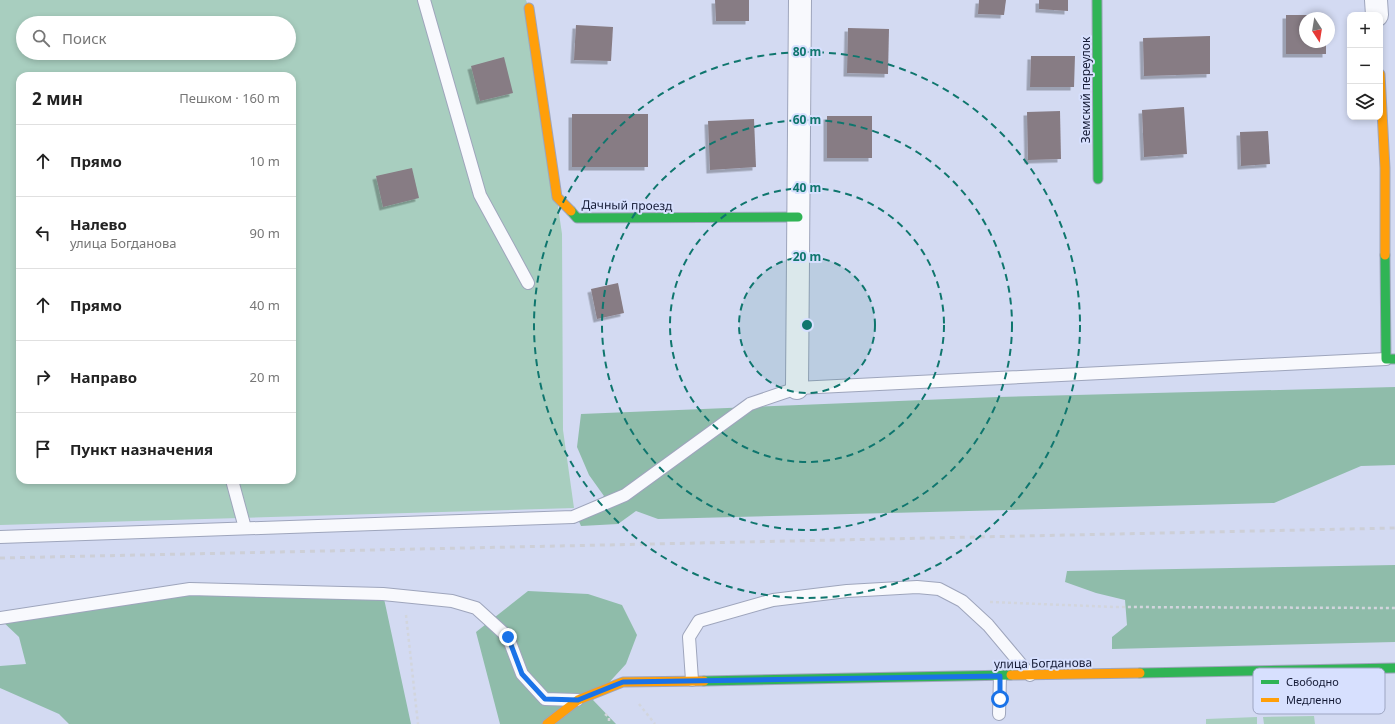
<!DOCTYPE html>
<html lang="ru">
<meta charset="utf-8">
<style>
body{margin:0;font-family:"Noto Sans",sans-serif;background:#f2f2f2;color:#222}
.controls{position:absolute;right:12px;top:12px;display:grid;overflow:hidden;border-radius:8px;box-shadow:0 2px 6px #0003}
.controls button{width:36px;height:36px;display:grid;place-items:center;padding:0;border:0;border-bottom:1px solid #e0e0e0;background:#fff;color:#222;font:20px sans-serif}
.compass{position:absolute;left:1299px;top:12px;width:36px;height:36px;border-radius:50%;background:#fff;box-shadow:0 2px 6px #0003;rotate:168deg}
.stop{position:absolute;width:12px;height:12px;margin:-9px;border:3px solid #1a73e8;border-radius:50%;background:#fff}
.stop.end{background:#1a73e8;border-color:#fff;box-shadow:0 1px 4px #0008}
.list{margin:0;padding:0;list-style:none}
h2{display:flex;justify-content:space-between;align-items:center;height:52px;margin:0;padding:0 16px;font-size:17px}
h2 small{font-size:13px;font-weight:400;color:#767676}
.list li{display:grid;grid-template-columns:26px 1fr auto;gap:12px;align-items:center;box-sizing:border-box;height:72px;padding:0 16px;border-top:1px solid #e0e0e0}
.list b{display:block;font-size:15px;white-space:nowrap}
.list p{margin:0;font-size:13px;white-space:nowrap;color:#767676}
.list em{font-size:13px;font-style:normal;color:#767676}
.icon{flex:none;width:22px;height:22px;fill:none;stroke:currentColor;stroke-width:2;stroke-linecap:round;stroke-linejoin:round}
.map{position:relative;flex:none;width:1395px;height:724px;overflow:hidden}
.search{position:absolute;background:#fff;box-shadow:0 2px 6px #0003;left:16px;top:16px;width:280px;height:44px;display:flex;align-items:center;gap:10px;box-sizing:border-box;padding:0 14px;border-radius:22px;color:#767676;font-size:15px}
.panel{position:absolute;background:#fff;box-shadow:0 2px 6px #0003;left:16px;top:72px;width:280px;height:412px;border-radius:12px}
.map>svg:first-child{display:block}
.green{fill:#a8cebf;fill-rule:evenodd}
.forest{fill:#8fbcaa}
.building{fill:#877c84;filter:url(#shadow)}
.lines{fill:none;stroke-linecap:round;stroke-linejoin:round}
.lane-casing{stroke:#9ea5bc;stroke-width:14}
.street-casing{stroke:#9ea5bc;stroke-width:24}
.fast-casing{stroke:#9ea5bc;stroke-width:11}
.slow-casing{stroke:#9ea5bc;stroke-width:11}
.path{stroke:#d2d5dd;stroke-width:2.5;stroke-dasharray:3 3;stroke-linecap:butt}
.lane{stroke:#f8f9fd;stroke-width:12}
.street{stroke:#f8f9fd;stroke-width:22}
.fast{stroke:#30b455;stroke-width:9}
.slow{stroke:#ff9f0a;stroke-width:9}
.rail{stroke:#cdcfd7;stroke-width:3;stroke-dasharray:5 5;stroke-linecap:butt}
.route{stroke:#1a73e8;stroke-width:5}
.ring{fill:none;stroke:#0f766e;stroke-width:2;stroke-dasharray:7 5}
.labels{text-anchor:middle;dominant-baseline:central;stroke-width:4;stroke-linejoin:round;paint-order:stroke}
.street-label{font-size:12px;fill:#151b36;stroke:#d7e0fe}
.key{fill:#d7e0fe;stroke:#9da5c2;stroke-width:1}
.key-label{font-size:11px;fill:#151b36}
.centre{fill:#0f766e;stroke:#d7e0fe;stroke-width:2}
.ring-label{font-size:12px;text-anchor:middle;font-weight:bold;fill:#0f766e;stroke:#d7e0fe;stroke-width:4;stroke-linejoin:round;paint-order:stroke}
</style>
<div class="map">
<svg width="1395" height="724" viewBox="0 0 1395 724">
<defs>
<filter id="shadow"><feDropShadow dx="-3.5" dy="3.5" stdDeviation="0" flood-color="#0004"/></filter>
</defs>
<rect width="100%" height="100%" fill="#d3daf2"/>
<g class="green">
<path d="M0,0H526L529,8L562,234L563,430L574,508L0,525ZM23,23H289V53H23ZM20,76H292V480H20Z"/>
<polygon points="1314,716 1315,724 1264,724 1263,717"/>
<polygon points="1257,717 1257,724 1206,724 1206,719"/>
</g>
<g class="forest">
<polygon points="1395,387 1395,465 1361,466 1274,503 658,519 636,511 618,524 581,526 577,517 604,496 589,475 577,447 581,414 998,397"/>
<polygon points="1395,565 1395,642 1112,649 1112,637 1127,625 1125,600 1096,593 1065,582 1067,571"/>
<polygon points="190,589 383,594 411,724 69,724 59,714 0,688 0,666 26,664 19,637 0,619"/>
<polygon points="528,591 588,594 622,605 637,635 626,664 593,700 616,724 500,724 476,632"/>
</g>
<g class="building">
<polygon points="715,0 749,0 749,21 716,21"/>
<polygon points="979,0 1006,0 1004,15 978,14"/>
<polygon points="1039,0 1068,0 1068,11 1039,9"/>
<polygon points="1286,15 1326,15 1326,18 1305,18 1305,42 1326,42 1326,54 1286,54"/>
<polygon points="576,25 613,27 611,61 574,60"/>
<polygon points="848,28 889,29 888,74 847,73"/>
<polygon points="1210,36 1210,74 1144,76 1143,38"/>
<polygon points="1031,56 1075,56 1074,87 1030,87"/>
<polygon points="504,57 513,93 480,101 471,66"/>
<polygon points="1184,107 1187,154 1144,157 1142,110"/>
<polygon points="1060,111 1061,159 1028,160 1027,112"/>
<rect x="572" y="114" width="76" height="53"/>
<rect x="827" y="116" width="45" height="42"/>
<polygon points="754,119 756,167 710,170 708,121"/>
<polygon points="1268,131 1270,164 1241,166 1240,132"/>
<polygon points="412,168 419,198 383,207 376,176"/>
<polygon points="618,283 624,313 597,319 591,289"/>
</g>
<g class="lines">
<defs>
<g id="lane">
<polyline points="424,0 480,195 528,283"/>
<polyline points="232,480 245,528"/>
<polyline points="0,537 573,517 625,495 750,404 797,388 1386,359"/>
<polyline points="0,618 190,589 383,594 452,601 476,608 508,637 522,674 545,699 577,700"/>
<polyline points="692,680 689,637 699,621 773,600 847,591 917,587 939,589 962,601 988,625 1030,675"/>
<polyline points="999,714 1000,676"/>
</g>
<g id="street">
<polyline points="1376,0 1377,15"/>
<polyline points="797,388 800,0"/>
</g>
<g id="fast">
<polyline points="1097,0 1098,179"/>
<polyline points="571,211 577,218 798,217"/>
<polyline points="1385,255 1386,359 1395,359"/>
<polyline points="1140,673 1395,668"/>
<polyline points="704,681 1011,675"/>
</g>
<g id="slow">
<polyline points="529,8 557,197 571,211"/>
<polyline points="1380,74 1385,168 1385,255"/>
<polyline points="1011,675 1140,673"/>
<polyline points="547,724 578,700 623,682 704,681"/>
</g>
</defs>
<use href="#lane" class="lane-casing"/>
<use href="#street" class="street-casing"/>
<use href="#fast" class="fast-casing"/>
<use href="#slow" class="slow-casing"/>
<g class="path">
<polyline points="990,602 1115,607 1395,608"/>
<polyline points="406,615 418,724"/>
<polyline points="639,704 655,724"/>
<polyline points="605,714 609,717 609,724"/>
</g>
<use href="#lane" class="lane"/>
<use href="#street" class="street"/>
<use href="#fast" class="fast"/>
<use href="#slow" class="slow"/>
<polyline class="rail" points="0,558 1395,528"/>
</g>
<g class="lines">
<polyline class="route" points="508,637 522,674 545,699 578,700 623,682 1000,676 1000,699"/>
</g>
<circle cx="807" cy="325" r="68" fill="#0f766e" fill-opacity=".12"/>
<g class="ring">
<circle cx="807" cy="325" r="68"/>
<circle cx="807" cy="325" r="137"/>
<circle cx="807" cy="325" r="205"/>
<circle cx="807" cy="325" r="273"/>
</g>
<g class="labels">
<g class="street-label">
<text transform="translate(1085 90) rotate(-90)">Земский переулок</text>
<text transform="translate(627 205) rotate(1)">Дачный проезд</text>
<text transform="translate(1043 663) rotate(-1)">улица Богданова</text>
</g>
</g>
<rect x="1253" y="668" width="132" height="46" rx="6" class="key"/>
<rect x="1261" y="680" width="18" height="4" fill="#30b455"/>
<rect x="1261" y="698" width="18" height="4" fill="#ff9f0a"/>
<g class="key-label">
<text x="1286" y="686">Свободно</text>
<text x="1286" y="704">Медленно</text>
</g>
<circle cx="807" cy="325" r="6" class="centre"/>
<g class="ring-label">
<text x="807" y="56">80 m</text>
<text x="807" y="124">60 m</text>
<text x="807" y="192">40 m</text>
<text x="807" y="261">20 m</text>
</g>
</svg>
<div class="controls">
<button>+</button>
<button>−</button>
<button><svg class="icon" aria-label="layers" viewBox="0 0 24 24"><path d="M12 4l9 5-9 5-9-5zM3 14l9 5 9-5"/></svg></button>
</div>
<svg class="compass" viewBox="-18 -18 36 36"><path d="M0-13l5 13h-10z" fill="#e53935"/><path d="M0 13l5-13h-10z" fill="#767676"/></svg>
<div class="stop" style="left:1000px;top:699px"></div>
<div class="stop end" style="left:508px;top:637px"></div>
<div class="search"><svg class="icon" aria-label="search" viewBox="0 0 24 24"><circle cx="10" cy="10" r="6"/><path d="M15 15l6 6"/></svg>Поиск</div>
<section class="panel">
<h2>2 мин<small>Пешком · 160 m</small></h2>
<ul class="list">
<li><svg class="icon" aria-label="ahead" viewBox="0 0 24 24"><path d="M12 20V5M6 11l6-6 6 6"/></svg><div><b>Прямо</b></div><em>10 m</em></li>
<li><svg class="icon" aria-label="left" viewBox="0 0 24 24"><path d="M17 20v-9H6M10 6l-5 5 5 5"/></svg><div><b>Налево</b><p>улица Богданова</p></div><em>90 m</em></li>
<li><svg class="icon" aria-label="ahead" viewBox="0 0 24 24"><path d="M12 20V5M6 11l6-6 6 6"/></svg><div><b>Прямо</b></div><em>40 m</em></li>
<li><svg class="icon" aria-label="right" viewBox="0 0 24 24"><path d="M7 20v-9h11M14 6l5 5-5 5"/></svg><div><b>Направо</b></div><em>20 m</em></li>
<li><svg class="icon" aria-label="arrive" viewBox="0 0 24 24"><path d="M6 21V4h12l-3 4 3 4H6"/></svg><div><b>Пункт назначения</b></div></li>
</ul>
</section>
</div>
